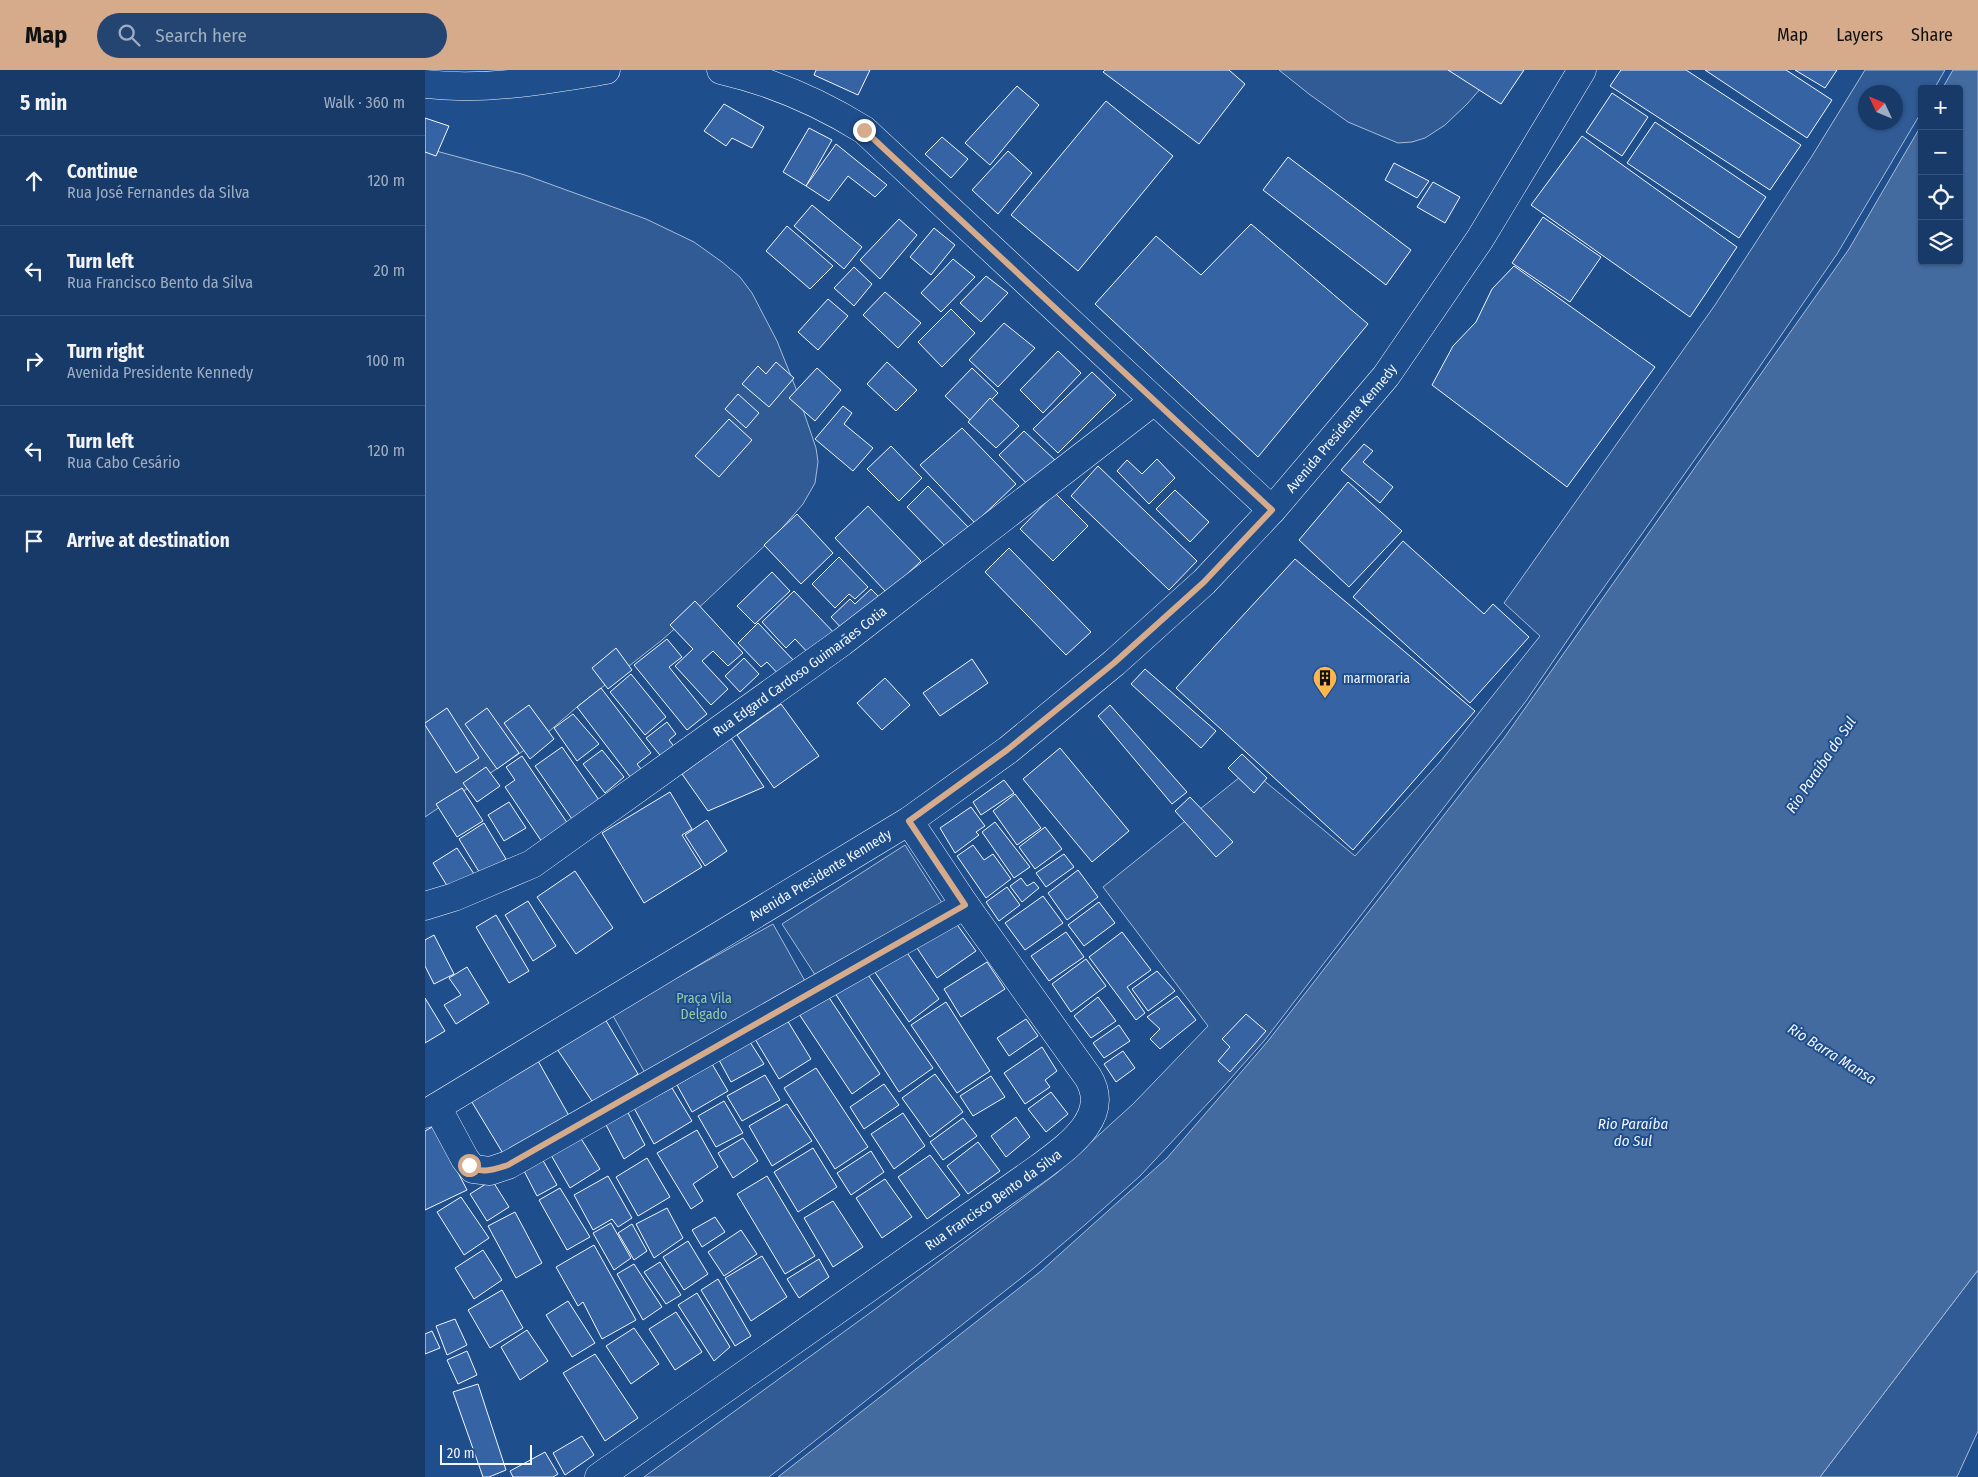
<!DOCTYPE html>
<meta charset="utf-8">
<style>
body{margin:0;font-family:"Fira Sans Condensed",sans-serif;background:#244571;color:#f1f3f6}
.controls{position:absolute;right:15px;top:15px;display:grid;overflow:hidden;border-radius:5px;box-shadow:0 1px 4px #0004}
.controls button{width:45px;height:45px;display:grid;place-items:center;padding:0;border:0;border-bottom:1px solid #36547d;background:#173a69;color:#f1f3f6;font:25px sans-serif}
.compass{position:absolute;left:1433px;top:15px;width:45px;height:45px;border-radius:50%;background:#173a69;box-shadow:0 1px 4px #0004;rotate:314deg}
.scale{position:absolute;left:15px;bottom:12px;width:92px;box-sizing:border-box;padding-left:5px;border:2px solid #f2f6ff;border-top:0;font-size:14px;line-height:18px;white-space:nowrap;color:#f2f6ff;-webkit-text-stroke:4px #1f4e8c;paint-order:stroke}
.stop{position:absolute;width:15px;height:15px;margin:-11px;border:4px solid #d6ab8b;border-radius:50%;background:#fff}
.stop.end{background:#d6ab8b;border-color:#fff;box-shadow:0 1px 5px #0008}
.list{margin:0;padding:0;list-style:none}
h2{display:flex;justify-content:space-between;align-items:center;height:65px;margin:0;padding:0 20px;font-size:21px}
h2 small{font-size:16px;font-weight:400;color:#9eadc0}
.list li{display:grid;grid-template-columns:32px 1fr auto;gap:15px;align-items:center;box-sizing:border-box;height:90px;padding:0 20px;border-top:1px solid #36547d}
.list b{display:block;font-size:19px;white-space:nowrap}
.list p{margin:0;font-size:16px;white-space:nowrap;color:#9eadc0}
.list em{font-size:16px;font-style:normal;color:#9eadc0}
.icon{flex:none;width:28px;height:28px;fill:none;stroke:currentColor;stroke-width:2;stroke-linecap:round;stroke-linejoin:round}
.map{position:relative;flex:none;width:1553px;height:1407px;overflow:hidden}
header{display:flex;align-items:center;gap:30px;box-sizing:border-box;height:70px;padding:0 25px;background:#d6ab8b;color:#111}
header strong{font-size:24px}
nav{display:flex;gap:28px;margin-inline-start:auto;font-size:18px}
.search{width:350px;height:45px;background:#244571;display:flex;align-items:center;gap:12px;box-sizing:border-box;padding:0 18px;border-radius:28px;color:#9eadc0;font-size:19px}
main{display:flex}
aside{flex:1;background:#173a69}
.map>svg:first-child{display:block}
.built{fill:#305b95;stroke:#a8bbd7;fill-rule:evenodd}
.water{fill:#446ba0;stroke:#a8bbd7}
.building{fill:#3563a3;stroke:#f2f6ff}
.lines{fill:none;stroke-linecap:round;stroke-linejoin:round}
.minor-casing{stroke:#f2f6ff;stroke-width:29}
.secondary-casing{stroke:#f2f6ff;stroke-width:29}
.minor{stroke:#1f4e8c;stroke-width:28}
.secondary{stroke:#1f4e8c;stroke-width:28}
.route{stroke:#d6ab8b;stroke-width:6}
.labels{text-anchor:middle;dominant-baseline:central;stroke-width:4;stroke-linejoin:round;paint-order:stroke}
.street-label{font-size:14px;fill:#f2f6ff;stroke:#1f4e8c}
.poi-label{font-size:14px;fill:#f2f6ff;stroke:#1f4e8c;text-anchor:start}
.park-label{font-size:14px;fill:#97c8a6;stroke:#1f4e8c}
.water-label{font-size:15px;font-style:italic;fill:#f2f6ff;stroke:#1f4e8c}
</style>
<header>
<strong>Map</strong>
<div class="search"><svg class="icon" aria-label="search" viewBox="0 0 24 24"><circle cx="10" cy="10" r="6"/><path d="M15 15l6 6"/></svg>Search here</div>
<nav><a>Map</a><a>Layers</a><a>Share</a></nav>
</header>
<main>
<aside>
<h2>5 min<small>Walk · 360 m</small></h2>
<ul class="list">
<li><svg class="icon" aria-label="ahead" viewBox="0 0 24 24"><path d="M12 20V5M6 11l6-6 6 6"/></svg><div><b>Continue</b><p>Rua José Fernandes da Silva</p></div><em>120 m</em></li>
<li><svg class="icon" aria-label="left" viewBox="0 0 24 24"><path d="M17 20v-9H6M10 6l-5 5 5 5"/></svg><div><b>Turn left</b><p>Rua Francisco Bento da Silva</p></div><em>20 m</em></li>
<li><svg class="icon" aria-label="right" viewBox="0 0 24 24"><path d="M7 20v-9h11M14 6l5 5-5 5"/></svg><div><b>Turn right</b><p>Avenida Presidente Kennedy</p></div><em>100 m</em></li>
<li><svg class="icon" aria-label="left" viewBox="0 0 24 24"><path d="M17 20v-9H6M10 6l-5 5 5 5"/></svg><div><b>Turn left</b><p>Rua Cabo Cesário</p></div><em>120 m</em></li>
<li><svg class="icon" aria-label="arrive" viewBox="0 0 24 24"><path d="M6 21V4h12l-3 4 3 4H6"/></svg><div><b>Arrive at destination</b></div></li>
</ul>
</aside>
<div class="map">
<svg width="1553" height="1407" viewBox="0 0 1553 1407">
<rect width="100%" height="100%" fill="#1f4e8c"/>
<g class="built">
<polygon points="854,0 1072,0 1042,34 1020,55 1000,68 987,72 973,73 923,52 884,24"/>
<path d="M1440,0H1520L1509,19H1497V41L1412,184L1300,347L1165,537L1101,631L839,971L798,1017L715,1106L661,1154L609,1198L344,1407H219L449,1240L632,1103L708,1034L783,956L678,817L825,699L930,786L1015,692L1115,566L1079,533L1290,235L1387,86ZM1440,22H1470V52H1440Z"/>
<polygon points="0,78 100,105 221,149 269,172 297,192 315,207 327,223 352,271 370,316 391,378 393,392 390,413 378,434 351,465 280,532 237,570 152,637 113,671 0,747"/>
<polygon points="480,775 519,836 396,914 357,854"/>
<polygon points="348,854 385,920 224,1010 187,944"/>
<polygon points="1553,1200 1553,1361 1532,1407 1395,1407"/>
</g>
<polygon class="water" points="1528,0 1553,0 1553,1200 1395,1407 353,1407 616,1201 742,1088 843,971 1079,668 1424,179 1497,54 1497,191 1534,191 1534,19 1517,19"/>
<g class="building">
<polygon points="391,0 445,0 433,25 389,5"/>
<polygon points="680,0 804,0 820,14 774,74 678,2"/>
<polygon points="1023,0 1099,0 1076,34"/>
<polygon points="1196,0 1261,0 1376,75 1345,120 1185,16"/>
<polygon points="1280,0 1361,0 1407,30 1382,68"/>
<polygon points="1370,0 1412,0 1400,18"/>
<polygon points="592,16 614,35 565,95 540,73"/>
<polygon points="1187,23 1223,47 1197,86 1161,62"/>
<polygon points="681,31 748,86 653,201 586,145"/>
<polygon points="299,34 339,57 327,78 307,68 301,76 279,61"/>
<polygon points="0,48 24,56 11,86 0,82"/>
<polygon points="1230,52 1341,127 1314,168 1202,93"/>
<polygon points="384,58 407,70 381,116 358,102"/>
<polygon points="1157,66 1312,177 1265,247 1106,135"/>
<polygon points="517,67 543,89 526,108 500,84"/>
<polygon points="411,74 462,115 450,127 423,106 404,131 381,116"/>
<polygon points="583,81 607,103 573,144 547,120"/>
<polygon points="863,87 986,180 961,215 838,120"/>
<polygon points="969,93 1004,111 992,128 960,110"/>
<polygon points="1008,112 1035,127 1020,153 992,137"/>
<polygon points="387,135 437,177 419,199 369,156"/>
<polygon points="1118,147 1176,187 1145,232 1087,193"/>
<polygon points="474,149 492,165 455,209 435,190"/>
<polygon points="826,154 943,254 833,387 670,234 731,166 776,205"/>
<polygon points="362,156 408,196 385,219 341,181"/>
<polygon points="509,158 530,175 506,205 485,187"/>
<polygon points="528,189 550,207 516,242 496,223"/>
<polygon points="1089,196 1230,297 1142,417 1007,315 1028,276 1051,252 1067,219"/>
<polygon points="429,197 447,214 429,236 409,218"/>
<polygon points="561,206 583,223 556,252 535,233"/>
<polygon points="460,222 496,253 473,278 438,245"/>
<polygon points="403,229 423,246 393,280 373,262"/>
<polygon points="526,239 550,263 517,297 493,272"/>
<polygon points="579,253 610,278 573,317 544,290"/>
<polygon points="633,281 656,303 618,343 595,320"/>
<polygon points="351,292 369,308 344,337 317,314 333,296 341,304"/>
<polygon points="462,292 492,320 471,341 442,314"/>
<polygon points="392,298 416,320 390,351 364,328"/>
<polygon points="547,298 573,323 546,351 520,326"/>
<polygon points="667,302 691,325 633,383 608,359"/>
<polygon points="313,324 334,343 321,358 300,339"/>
<polygon points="565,328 594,356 571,378 543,352"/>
<polygon points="418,336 427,343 419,354 448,378 428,401 390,369"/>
<polygon points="304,349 327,370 294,407 270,386"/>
<polygon points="537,358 591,414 550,453 495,395"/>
<polygon points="599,361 632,392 607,419 574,385"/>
<polygon points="939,374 948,381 938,392 968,417 955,433 916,400"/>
<polygon points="466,376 497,408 474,431 442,399"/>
<polygon points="732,389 750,408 724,434 692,401 702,390 717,404"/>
<polygon points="673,396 772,491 744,520 646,426"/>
<polygon points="923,412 977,461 924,517 874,470"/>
<polygon points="503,416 544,458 523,479 482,437"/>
<polygon points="750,420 784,452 765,472 731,439"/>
<polygon points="630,423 663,456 628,491 595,459"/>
<polygon points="443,436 496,491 462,523 410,468"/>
<polygon points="372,444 408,483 376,514 339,475"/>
<polygon points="978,471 1059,544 1068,534 1104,567 1045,633 928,527"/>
<polygon points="584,478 666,562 641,585 560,502"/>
<polygon points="414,487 443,517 430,529 424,524 410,538 387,514"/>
<polygon points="870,489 1050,641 928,780 751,618"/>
<polygon points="347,502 365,521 330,554 312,536"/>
<polygon points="446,519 456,529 420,562 406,547 425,529 430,534"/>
<polygon points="369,521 413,567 389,589 370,569 361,578 337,552"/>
<polygon points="270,531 318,583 303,596 288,581 277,591 303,619 286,635 250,596 268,579 245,555"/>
<polygon points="333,553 372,594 358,609 342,592 336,597 313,573"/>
<polygon points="242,569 257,587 244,597 282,644 262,660 209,595"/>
<polygon points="191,578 207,600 183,619 167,598"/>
<polygon points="319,588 334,604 315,622 300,606"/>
<polygon points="547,589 563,613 515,646 498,623"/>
<polygon points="720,599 791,661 776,678 706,614"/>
<polygon points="206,604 241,647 220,665 185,622"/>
<polygon points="460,608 485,635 457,660 432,633"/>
<polygon points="176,618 226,683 212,694 220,704 209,712 152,637"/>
<polygon points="356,634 394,686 349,718 312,665"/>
<polygon points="104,635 129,669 105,689 79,653"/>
<polygon points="685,635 762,722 747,734 673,646"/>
<polygon points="22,638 54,688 31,703 0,655 0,653"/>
<polygon points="62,638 94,683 72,699 40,654"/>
<polygon points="148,644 174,674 152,691 129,658"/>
<polygon points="242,652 251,664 244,670 256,685 243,695 221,668"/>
<polygon points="306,668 339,717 283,741 257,704"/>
<polygon points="137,677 181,740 154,759 110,696"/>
<polygon points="635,678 704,761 667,792 598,709"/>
<polygon points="177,680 199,707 180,723 158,694"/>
<polygon points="817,684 842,708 829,723 803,698"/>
<polygon points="97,686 143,754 117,772 80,717 90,710 81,697"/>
<polygon points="61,697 75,716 52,732 38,713"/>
<polygon points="579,710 589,723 556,745 548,732"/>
<polygon points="37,718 58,751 32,767 11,734"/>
<polygon points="245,722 267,759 257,765 277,797 219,833 177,763"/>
<polygon points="590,724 616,758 592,775 568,741"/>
<polygon points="765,727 808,772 791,787 750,741"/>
<polygon points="84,732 101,758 79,771 63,745"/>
<polygon points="546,737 560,756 551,762 554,765 530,783 515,758"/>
<polygon points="282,750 302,781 280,796 260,765"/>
<polygon points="570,752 605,797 589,808 557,762"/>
<polygon points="59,753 81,789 56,805 34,769"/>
<polygon points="620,757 637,779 610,799 594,777"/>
<polygon points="548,775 559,790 568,784 586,809 561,828 532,786"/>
<polygon points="32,778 51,807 26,822 8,793"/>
<polygon points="639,784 649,797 621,817 611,803"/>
<polygon points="653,800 673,827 642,850 623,823"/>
<polygon points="150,801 188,858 151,884 112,827"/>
<polygon points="596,808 602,816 609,812 614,818 597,832 585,816"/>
<polygon points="582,817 595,835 574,851 561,832"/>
<polygon points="618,826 638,853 600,880 580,853"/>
<polygon points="103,831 131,876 108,891 80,845"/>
<polygon points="674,832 690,853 659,876 643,855"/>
<polygon points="71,845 104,901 84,913 51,857"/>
<polygon points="528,849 551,881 512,908 490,875"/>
<polygon points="641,862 659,887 624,911 606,886"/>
<polygon points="697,862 726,900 702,917 720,943 711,950 664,887"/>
<polygon points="9,865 29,904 9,914 0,896 0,870"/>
<polygon points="476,874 514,929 484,952 445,895"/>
<polygon points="661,889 681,916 646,942 627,914"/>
<polygon points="562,892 580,919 536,947 519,919"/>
<polygon points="42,897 64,933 31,954 19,935 36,925 24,908"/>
<polygon points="732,901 750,921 723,941 707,919"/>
<polygon points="441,902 508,998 474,1022 410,923"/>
<polygon points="403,926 455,1004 427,1024 374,944"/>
<polygon points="752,926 771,950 735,979 725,969 735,959 722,947"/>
<polygon points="673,927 691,951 666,968 649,946"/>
<polygon points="0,928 20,961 0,973"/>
<polygon points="521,932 565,1001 532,1023 486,955"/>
<polygon points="821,944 841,961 805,1002 793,991 805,977 797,969"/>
<polygon points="359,945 386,989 354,1009 327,964"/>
<polygon points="180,949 213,1004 169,1034 132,979"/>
<polygon points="601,949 613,966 584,986 572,968"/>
<polygon points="694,955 705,971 679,988 668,973"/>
<polygon points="325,972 339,994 306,1012 294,990"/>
<polygon points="617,977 632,1001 620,1010 625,1017 600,1034 579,1003"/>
<polygon points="698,981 710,998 691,1012 679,994"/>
<polygon points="108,982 147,1051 82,1090 45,1029"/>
<polygon points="287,994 303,1021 267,1042 252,1015"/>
<polygon points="391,998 443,1077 410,1099 359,1018"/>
<polygon points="510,1004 538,1042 505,1067 477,1028"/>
<polygon points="340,1005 355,1030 317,1051 302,1026"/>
<polygon points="566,1006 580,1027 548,1046 535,1026"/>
<polygon points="459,1014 474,1035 439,1059 425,1037"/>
<polygon points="247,1018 267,1051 229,1074 209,1038"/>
<polygon points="626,1022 643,1044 621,1062 603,1039"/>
<polygon points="299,1031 318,1063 291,1077 273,1046"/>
<polygon points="362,1034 387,1071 347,1096 324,1056"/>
<polygon points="202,1041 220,1075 199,1089 180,1053"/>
<polygon points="478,1043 500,1076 469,1099 446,1064"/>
<polygon points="591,1047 605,1067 581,1087 566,1066"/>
<polygon points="538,1048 552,1066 518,1090 505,1072"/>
<polygon points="9,1056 42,1120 0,1140 0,1061"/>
<polygon points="272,1060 293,1097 268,1114 278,1131 266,1139 232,1083"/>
<polygon points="155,1067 175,1099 145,1118 126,1085"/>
<polygon points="318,1068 333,1091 308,1108 293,1083"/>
<polygon points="553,1072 575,1101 543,1124 522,1096"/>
<polygon points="388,1078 412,1117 373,1142 349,1102"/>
<polygon points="446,1081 459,1102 426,1125 412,1103"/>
<polygon points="505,1085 535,1125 502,1149 473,1107"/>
<polygon points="116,1087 132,1115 112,1126 97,1097"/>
<polygon points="222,1088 245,1127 213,1146 191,1107"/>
<polygon points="183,1106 207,1148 193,1157 187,1149 168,1160 149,1125"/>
<polygon points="342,1106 390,1186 360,1204 312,1124"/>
<polygon points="460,1109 487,1147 457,1168 431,1128"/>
<polygon points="67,1110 84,1137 62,1151 45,1124"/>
<polygon points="135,1118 165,1167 142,1180 114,1130"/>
<polygon points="36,1127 64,1168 39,1185 12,1142"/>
<polygon points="408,1131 438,1177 408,1197 379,1148"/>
<polygon points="242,1138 258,1168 229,1188 211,1154"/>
<polygon points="90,1142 117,1193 91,1208 63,1156"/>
<polygon points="290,1147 300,1162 277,1177 267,1160"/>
<polygon points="186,1153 206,1188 189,1200 168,1163"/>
<polygon points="207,1154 222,1181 209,1190 193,1163"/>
<polygon points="316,1160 332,1184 299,1206 283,1182"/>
<polygon points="263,1171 283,1204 259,1220 238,1187"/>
<polygon points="169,1175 211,1250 177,1269 158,1232 153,1236 131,1197"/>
<polygon points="58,1180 77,1210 49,1229 30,1198"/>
<polygon points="337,1186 362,1227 326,1251 300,1208"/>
<polygon points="394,1189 404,1207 374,1228 362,1209"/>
<polygon points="235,1192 256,1225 241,1234 219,1202"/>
<polygon points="209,1194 237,1237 218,1250 192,1204"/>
<polygon points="293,1209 326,1266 310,1276 276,1220"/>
<polygon points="77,1220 98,1258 65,1278 43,1240"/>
<polygon points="272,1223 305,1277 289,1291 253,1235"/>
<polygon points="143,1231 170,1273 147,1287 121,1245"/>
<polygon points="251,1242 277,1282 250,1300 224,1259"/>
<polygon points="30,1249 42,1275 22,1285 11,1256"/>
<polygon points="209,1258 234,1294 206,1314 181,1276"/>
<polygon points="102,1260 123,1291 95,1310 76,1277"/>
<polygon points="7,1261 15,1278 0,1284 0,1264"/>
<polygon points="42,1281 52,1305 33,1314 22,1290"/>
<polygon points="170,1284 213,1348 180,1371 138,1303"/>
<polygon points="53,1314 81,1400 64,1407 58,1407 28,1322"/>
<polygon points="157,1366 169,1385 140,1405 128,1383"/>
<polygon points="120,1382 133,1404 128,1407 88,1407 85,1401"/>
</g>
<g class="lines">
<defs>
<g id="minor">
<path d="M296,0C348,12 394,32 439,60L847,440"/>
<path d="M0,14C60,21 121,10 181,0"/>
<path id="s1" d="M0,836L29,827L107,794L417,572L729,331"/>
<polyline points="12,1037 40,1089 48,1099 65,1101 83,1095 540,835"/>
<path id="s2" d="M174,1407L614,1098C642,1077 687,1047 663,1007L540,835L484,751"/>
</g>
<g id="secondary">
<path id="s3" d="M0,1044L484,751L583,680L689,593L779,512L847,440L961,306L1055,169L1157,0"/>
</g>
</defs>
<use href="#minor" class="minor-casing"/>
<use href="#secondary" class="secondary-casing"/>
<use href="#minor" class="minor"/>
<use href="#secondary" class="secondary"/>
</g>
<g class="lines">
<path class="route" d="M44,1095C55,1105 70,1099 83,1095L540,835L484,751L582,680L689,593L779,512L847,440L439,60"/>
</g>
<defs>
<symbol id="building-pin" viewBox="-11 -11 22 30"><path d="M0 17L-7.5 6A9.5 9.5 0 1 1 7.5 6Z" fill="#ffb74d" stroke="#1f4e8c"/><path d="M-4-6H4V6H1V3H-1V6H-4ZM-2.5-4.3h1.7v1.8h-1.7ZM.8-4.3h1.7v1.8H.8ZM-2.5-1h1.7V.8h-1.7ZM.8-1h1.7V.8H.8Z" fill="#111"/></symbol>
</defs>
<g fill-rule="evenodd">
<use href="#building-pin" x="886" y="594" width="28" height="38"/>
</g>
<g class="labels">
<g class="street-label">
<text stroke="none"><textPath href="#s3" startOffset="1152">Avenida Presidente Kennedy</textPath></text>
<text stroke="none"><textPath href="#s1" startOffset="445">Rua Edgard Cardoso Guimarães Cotia</textPath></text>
<text stroke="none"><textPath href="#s3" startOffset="462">Avenida Presidente Kennedy</textPath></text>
<text stroke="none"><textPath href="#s2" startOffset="482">Rua Francisco Bento da Silva</textPath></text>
</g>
<g class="poi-label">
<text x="918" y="608">marmoraria</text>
</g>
<g class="park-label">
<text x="279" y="928">Praça Vila<tspan x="279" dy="16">Delgado</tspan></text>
</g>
<g class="water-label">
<text transform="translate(1396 695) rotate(-56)">Rio Paraíba do Sul</text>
<text transform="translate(1407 984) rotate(32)">Rio Barra Mansa</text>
<text x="1208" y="1054">Rio Paraíba<tspan x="1208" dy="17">do Sul</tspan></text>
</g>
</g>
</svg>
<div class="controls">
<button>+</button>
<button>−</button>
<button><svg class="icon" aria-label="locate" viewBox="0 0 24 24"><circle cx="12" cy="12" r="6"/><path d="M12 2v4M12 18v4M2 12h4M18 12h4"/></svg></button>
<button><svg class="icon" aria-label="layers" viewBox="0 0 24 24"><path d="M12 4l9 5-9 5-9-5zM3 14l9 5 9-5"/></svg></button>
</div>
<svg class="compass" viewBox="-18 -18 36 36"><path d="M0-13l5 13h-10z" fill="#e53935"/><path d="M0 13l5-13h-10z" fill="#9eadc0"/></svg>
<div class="scale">20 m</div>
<div class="stop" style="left:44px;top:1095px"></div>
<div class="stop end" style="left:439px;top:60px"></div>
</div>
</main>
